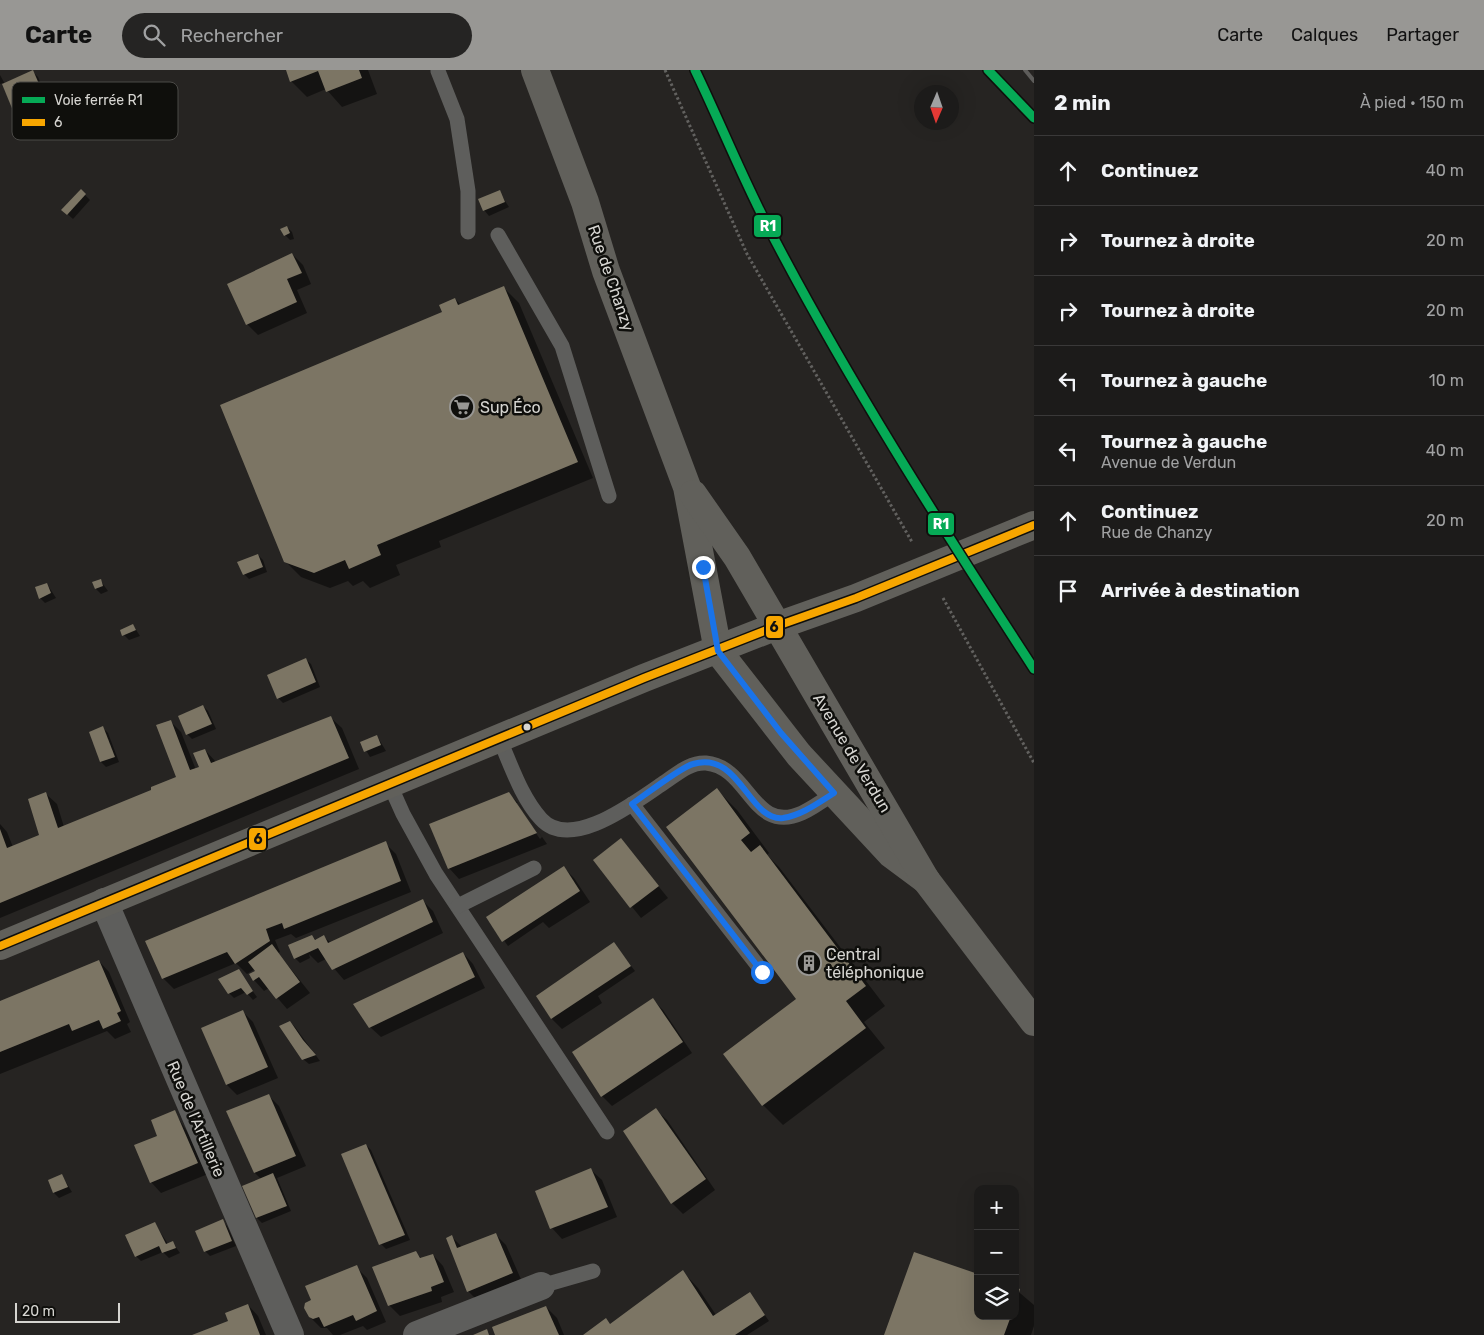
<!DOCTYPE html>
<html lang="fr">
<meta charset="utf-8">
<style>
body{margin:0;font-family:Rubik,sans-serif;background:#252423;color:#f1f3f6}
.controls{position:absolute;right:15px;bottom:15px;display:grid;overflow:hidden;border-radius:10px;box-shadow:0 5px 20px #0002}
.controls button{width:45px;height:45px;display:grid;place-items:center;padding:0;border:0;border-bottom:1px solid #3a3939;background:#1c1b1a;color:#f1f3f6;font:25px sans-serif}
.compass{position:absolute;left:914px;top:15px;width:45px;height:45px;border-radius:50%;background:#1c1b1a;box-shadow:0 5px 20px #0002;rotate:182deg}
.scale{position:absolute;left:15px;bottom:12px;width:105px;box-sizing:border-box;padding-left:5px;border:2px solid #d6d5d1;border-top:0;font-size:14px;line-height:18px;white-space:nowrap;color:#d6d5d1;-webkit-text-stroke:4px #0f0f0c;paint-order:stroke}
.stop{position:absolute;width:15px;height:15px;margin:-11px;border:4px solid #1a73e8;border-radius:50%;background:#fff}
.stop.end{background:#1a73e8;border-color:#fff;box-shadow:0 1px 5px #0008}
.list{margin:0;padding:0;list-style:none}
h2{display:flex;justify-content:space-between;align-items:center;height:65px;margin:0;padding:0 20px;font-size:21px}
h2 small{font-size:16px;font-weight:400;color:#a0a1a2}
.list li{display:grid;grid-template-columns:32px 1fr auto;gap:15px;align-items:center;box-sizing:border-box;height:70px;padding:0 20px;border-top:1px solid #3a3939}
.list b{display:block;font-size:19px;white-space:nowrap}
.list p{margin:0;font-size:16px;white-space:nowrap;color:#a0a1a2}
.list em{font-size:16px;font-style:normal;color:#a0a1a2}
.icon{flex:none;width:28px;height:28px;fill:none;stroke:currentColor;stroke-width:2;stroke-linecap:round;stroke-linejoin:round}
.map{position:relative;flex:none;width:1034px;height:1265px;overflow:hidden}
header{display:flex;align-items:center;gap:30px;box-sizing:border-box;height:70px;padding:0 25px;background:#989794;color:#111}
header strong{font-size:24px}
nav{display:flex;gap:28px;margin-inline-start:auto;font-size:18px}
.search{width:350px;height:45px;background:#252423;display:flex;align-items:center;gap:12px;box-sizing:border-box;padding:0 18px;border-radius:28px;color:#a0a1a2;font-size:19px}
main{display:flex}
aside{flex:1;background:#1c1b1a}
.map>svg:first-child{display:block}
.shadow{fill:#0007;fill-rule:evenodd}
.building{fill:#7c7564}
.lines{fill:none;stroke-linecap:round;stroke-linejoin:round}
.path{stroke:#62615f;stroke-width:3;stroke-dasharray:2.5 2.5;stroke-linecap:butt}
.lane{stroke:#5e5e5c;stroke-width:15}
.street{stroke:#5e5e5c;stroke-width:28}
.secondary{stroke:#61605b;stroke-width:28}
.rail{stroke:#5d5c5a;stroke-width:4}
.bus-1-casing{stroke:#0f0f0c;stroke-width:11}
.bus-1{stroke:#f7a600;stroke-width:8}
.rail-1-casing{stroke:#0f0f0c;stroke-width:12}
.rail-1{stroke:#06aa56;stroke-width:9}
.route{stroke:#1a73e8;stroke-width:6}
.bus-dot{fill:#d6d5d1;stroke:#0f0f0c;stroke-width:2}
.labels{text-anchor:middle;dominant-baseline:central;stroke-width:5;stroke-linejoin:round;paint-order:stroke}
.street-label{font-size:16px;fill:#d6d5d1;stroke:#0f0f0c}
.poi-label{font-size:16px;fill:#d6d5d1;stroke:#0f0f0c;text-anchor:start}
.key{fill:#0f0f0c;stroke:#4b4a47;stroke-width:1}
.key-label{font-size:14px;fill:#d6d5d1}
.line-badge{stroke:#0f0f0c;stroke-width:2}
.badge-label{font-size:14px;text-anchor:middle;font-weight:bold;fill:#fff}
.pale-badge-label{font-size:14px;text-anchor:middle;font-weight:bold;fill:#111}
</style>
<header>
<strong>Carte</strong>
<div class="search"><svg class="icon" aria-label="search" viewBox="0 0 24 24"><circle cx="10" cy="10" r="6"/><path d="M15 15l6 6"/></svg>Rechercher</div>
<nav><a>Carte</a><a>Calques</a><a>Partager</a></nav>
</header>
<main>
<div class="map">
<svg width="1034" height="1265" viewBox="0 0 1034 1265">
<rect width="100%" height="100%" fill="#262422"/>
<g class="shadow">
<polygon points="287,0 368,0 377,24 342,37 326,19 307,27 291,11"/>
<polygon points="33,2 38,7 52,40 22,52 17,47 3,13 0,14 0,5 5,14"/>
<polygon points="81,121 90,130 73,149 63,140"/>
<polygon points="499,122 509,137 489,146 484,140"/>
<polygon points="287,157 292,162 294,169 290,170 285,165"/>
<polygon points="292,184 303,195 311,214 297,220 307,243 258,265 247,254"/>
<polygon points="504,218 519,233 593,408 439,471 441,477 396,495 400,505 370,518 363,511 353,516 348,511 330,518 301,507 285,491 443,243 455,229 461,235"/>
<polygon points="258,485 263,490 267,502 249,509 244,504"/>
<polygon points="100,510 108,521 101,524 96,519"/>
<polygon points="47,514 56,528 45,533 40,528"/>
<polygon points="133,555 140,566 129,570 124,565"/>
<polygon points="305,589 311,594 320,617 283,633 278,628"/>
<polygon points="203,636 208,641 216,659 192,669 187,664"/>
<polygon points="331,648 342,658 359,699 0,848 0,754 7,762 13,777 41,766 46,724 57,734 64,757 153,720 178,707 170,651 181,662 196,700 201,698 205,680 216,692"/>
<polygon points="103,658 108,663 119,692 106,697 101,692 90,663"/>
<polygon points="377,666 386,681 370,687 361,672"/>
<polygon points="717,720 737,740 769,783 767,785 779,797 885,936 864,952 885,978 783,1055 763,1035 797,930"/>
<path d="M508,723L519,734L547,774L459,809L449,798ZM515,733H518L542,767L540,769Z"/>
<polygon points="621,770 668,828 641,848 594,790"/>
<polygon points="385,773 396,784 411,822 296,868 291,864 275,870 280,882 278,883 310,923 287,939 269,918 264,921 254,910 256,901 255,899 247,904 236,893 174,919 163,908"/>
<polygon points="564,798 574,808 590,832 549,858 543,852 508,876 487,847"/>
<polygon points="422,830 433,841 443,863 344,910 326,889 318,893 309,884 310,888 300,893 295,888 312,866 316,870 324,867 331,873"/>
<polygon points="614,874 635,901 598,926 602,933 562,959 552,949"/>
<polygon points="463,883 473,894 485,918 381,967 370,957"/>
<polygon points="99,891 109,902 130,952 127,954 131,962 115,969 107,961 0,1004 0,932"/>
<polygon points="241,905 257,927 253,930 246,922 234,928 229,923"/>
<polygon points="653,930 663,940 692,983 612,1036 602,1026"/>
<polygon points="243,942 253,952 278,1008 237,1025 227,1015"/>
<polygon points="290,952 295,957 320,991 309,994 303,989"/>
<polygon points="268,1025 279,1036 306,1096 277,1108 291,1141 262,1153 257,1148 261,1109 255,1103 227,1042"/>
<polygon points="656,1040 667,1050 715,1120 683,1144 672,1133"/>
<polygon points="174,1042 192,1069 208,1104 161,1123 151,1112 159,1067"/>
<polygon points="366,1075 371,1080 410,1170 386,1179 381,1174"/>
<polygon points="591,1100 602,1110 617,1147 562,1169 552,1158 537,1122"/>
<polygon points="62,1106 72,1122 59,1128 54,1123"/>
<polygon points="222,1151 227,1156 236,1176 210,1186 205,1181"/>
<polygon points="155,1154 168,1174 172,1172 180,1183 169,1188 163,1182 141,1191 136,1186"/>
<polygon points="495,1164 506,1175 523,1214 479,1232 468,1221 452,1167 462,1177"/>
<polygon points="416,1183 422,1189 433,1185 443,1196 454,1222 441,1227 442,1232 400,1246 389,1235"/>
<polygon points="356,1197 367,1208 386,1252 367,1260 363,1256 340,1265 333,1265 327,1258 321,1258 310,1247 312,1230"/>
<polygon points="683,1202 698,1218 716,1245 750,1224 769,1251 747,1265 585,1265 611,1255"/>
<polygon points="1015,1219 1034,1235 1034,1256 1031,1265 886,1265 978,1246 1015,1246"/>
<polygon points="248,1235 258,1246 266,1265 195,1265 229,1252"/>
<polygon points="546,1237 557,1248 564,1265 496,1265"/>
</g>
<g class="building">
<polygon points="33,0 48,35 16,48 2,14"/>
<polygon points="286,0 359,0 362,8 326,22 318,1 290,12"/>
<polygon points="81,119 86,124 67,145 61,140"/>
<polygon points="500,120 505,132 483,141 478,129"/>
<polygon points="287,156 290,163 284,166 280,159"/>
<polygon points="292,183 302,203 287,209 297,232 246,255 227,214"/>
<polygon points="504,216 578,392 377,475 381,485 349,499 345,490 314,503 284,492 220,335 442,242 439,235 455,228 458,235"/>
<polygon points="258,484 263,497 243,505 237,492"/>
<polygon points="101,509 103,516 95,519 92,512"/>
<polygon points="47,513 51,523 39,529 35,517"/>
<polygon points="133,554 136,560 122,566 120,560"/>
<polygon points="306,588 316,612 277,629 267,605"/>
<polygon points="203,635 212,654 186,665 178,646"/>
<polygon points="331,646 349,688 0,833 0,759 7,778 39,765 28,729 46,722 58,758 151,720 151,717 176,707 156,655 171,650 190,700 199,697 193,683 205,679 211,693"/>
<polygon points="103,656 115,687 100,692 89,662"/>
<polygon points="377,665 381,675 364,682 360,672"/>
<polygon points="717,718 750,763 741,770 751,782 760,775 866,916 846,931 866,958 762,1036 723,984 796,929 666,757"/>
<polygon points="509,722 537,763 448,799 429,754"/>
<polygon points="621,768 659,816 630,838 593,790"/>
<polygon points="386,771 401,811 284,859 282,853 266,859 270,871 235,894 227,882 162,909 145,871"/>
<polygon points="564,796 580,821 502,872 486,847"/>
<polygon points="423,829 433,852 332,900 318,878 294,889 288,875 312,865 315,870 324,865 328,873"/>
<polygon points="614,872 631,896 551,949 536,926"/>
<polygon points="272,874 300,912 276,929 259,907 253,911 249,904 255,901 248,892"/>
<polygon points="463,882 475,907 369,958 353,934"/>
<polygon points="99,890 121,941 117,943 121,951 103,959 99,950 72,961 69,954 0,982 0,931"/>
<polygon points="239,899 253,921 247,925 241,918 228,924 218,909"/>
<polygon points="653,928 683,972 601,1027 572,982"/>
<polygon points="243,940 268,997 226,1015 201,958"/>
<polygon points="290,951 303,970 316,985 302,990 279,956"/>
<polygon points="269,1024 296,1086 254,1103 226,1041"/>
<polygon points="656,1038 706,1109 671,1134 623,1061"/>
<polygon points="175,1040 198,1093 150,1113 134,1075 157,1066 151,1050"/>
<polygon points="366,1074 405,1165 379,1175 341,1084"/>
<polygon points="591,1098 608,1137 550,1159 535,1121"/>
<polygon points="273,1103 287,1136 256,1148 242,1116"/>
<polygon points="62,1104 68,1117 53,1123 48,1110"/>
<polygon points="223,1149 232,1171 204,1182 195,1161"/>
<polygon points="155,1152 166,1174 173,1171 176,1178 162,1183 159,1176 135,1187 125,1165"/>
<polygon points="496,1163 513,1203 467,1222 446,1168 452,1165 457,1178"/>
<polygon points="416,1181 420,1188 433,1184 444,1212 431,1217 432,1221 388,1236 372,1197"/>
<polygon points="914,1182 978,1204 978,1246 1011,1246 1004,1265 884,1265"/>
<polygon points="357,1195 377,1241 356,1251 353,1245 324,1257 319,1247 313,1249 309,1247 304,1238 305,1233 311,1230 305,1216"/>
<polygon points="683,1200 713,1246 750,1222 765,1245 735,1265 583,1265 606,1248 610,1254"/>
<polygon points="1015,1217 1020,1219 1016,1233 1015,1233"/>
<polygon points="248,1234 260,1265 192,1265 228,1251 225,1243"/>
<polygon points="546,1236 559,1265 495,1265 492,1257"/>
<polygon points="487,1259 489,1265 473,1265"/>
</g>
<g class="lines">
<g class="path">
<polyline points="665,0 747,184 912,472"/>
<polyline points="943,528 1034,693"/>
</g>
<g class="lane">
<polyline points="438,1 457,49 468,121 468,162"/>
<polyline points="498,165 562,276 609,426"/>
<path d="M499,668C511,695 521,727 541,749C571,782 635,732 662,714C676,705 689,692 706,693C750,697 752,765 802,743C813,738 824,730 834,723"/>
<polyline points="390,715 403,744 436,804 607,1062"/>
<polyline points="632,734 762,901"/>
<polyline points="458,836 534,798"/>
<polyline points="541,1216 593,1201"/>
</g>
<g class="street">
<polyline points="104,832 290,1265"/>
<polyline points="417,1265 541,1216"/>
</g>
<g class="secondary">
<polyline points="535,0 585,132 606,201 687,417 718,581 799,685 891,784 926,810"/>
<polyline points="693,424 737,487 926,810 1034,952"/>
<polyline points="0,876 644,608 777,556 856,528 1034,455"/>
</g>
<g class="rail">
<polyline points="988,0 1034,48"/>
<polyline points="1025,0 1034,11"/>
</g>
<defs>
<polyline id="bus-1" points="0,876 644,608 777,556 856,528 1034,455"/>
</defs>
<use href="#bus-1" class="bus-1-casing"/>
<use href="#bus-1" class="bus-1"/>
<defs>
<g id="rail-1">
<path d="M695,0C719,50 740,102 765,151C845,306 939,453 1034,599"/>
<polyline points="988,0 1034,48"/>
</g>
</defs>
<use href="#rail-1" class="rail-1-casing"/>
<use href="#rail-1" class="rail-1"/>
</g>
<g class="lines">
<path class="route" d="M703,497L718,581L781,663L834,723C818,733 802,745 783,748C749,752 740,680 693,694C681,697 645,725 632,734L762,902"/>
</g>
<defs>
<symbol id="supermarket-ring" viewBox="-11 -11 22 22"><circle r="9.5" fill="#0f0f0c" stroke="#989794" stroke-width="1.5"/><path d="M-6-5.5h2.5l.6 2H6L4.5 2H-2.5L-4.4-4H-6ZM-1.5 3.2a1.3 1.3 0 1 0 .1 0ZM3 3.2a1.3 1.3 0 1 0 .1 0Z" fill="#989794"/></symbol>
<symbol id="building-ring" viewBox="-11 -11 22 22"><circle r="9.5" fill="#0f0f0c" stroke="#989794" stroke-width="1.5"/><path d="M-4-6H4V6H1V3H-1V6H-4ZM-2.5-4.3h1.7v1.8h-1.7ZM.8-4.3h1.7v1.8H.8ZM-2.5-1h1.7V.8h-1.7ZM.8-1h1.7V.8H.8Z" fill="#989794"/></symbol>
</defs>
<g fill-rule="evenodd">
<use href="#supermarket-ring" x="448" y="323" width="28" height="28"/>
<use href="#building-ring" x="795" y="879" width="28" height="28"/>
</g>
<circle class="bus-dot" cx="527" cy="657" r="4.5"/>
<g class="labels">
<g class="street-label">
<text transform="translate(611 208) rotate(71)">Rue de Chanzy</text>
<text transform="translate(852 683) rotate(59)">Avenue de Verdun</text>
<text transform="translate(196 1049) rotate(67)">Rue de l'Artillerie</text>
</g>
<g class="poi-label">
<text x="480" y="337">Sup Éco</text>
<text x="826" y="884">Central<tspan x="826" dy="18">téléphonique</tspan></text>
</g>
</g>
<rect x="12" y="12" width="166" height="58" rx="8" class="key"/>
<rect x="22" y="27" width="23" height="6" fill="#06aa56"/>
<rect x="22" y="49" width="23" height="7" fill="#f7a600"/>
<g class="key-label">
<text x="54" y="35">Voie ferrée R1</text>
<text x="54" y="57">6</text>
</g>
<g class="line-badge">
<rect x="753" y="144" width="29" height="24" rx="5" fill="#06aa56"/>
<rect x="927" y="442" width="28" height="24" rx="5" fill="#06aa56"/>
<rect x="765" y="545" width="19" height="24" rx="5" fill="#f7a600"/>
<rect x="248" y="757" width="19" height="24" rx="5" fill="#f7a600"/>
</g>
<g class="badge-label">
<text x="768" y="161">R1</text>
<text x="941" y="459">R1</text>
</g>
<g class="pale-badge-label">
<text x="774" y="562">6</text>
<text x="258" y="774">6</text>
</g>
</svg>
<div class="controls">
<button>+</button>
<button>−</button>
<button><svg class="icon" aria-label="layers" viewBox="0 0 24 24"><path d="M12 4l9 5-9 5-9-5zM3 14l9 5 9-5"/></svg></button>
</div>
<svg class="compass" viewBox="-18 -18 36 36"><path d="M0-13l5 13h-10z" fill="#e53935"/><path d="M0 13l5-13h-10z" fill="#a0a1a2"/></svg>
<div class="scale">20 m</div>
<div class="stop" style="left:762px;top:902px"></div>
<div class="stop end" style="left:703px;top:497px"></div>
</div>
<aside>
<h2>2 min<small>À pied · 150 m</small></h2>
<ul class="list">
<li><svg class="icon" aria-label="ahead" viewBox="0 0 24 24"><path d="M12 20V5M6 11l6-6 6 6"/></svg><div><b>Continuez</b></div><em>40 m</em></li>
<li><svg class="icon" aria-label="right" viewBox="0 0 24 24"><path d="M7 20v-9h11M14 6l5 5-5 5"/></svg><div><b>Tournez à droite</b></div><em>20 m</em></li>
<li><svg class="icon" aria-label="right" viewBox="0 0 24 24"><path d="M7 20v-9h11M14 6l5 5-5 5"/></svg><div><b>Tournez à droite</b></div><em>20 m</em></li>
<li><svg class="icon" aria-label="left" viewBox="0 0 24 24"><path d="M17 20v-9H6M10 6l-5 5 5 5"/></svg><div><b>Tournez à gauche</b></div><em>10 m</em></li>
<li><svg class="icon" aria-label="left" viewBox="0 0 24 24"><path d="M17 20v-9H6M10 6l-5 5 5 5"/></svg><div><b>Tournez à gauche</b><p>Avenue de Verdun</p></div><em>40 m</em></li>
<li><svg class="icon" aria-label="ahead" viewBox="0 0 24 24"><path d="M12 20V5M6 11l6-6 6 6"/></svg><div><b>Continuez</b><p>Rue de Chanzy</p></div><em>20 m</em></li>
<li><svg class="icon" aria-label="arrive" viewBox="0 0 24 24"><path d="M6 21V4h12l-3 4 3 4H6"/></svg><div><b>Arrivée à destination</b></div></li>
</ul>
</aside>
</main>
